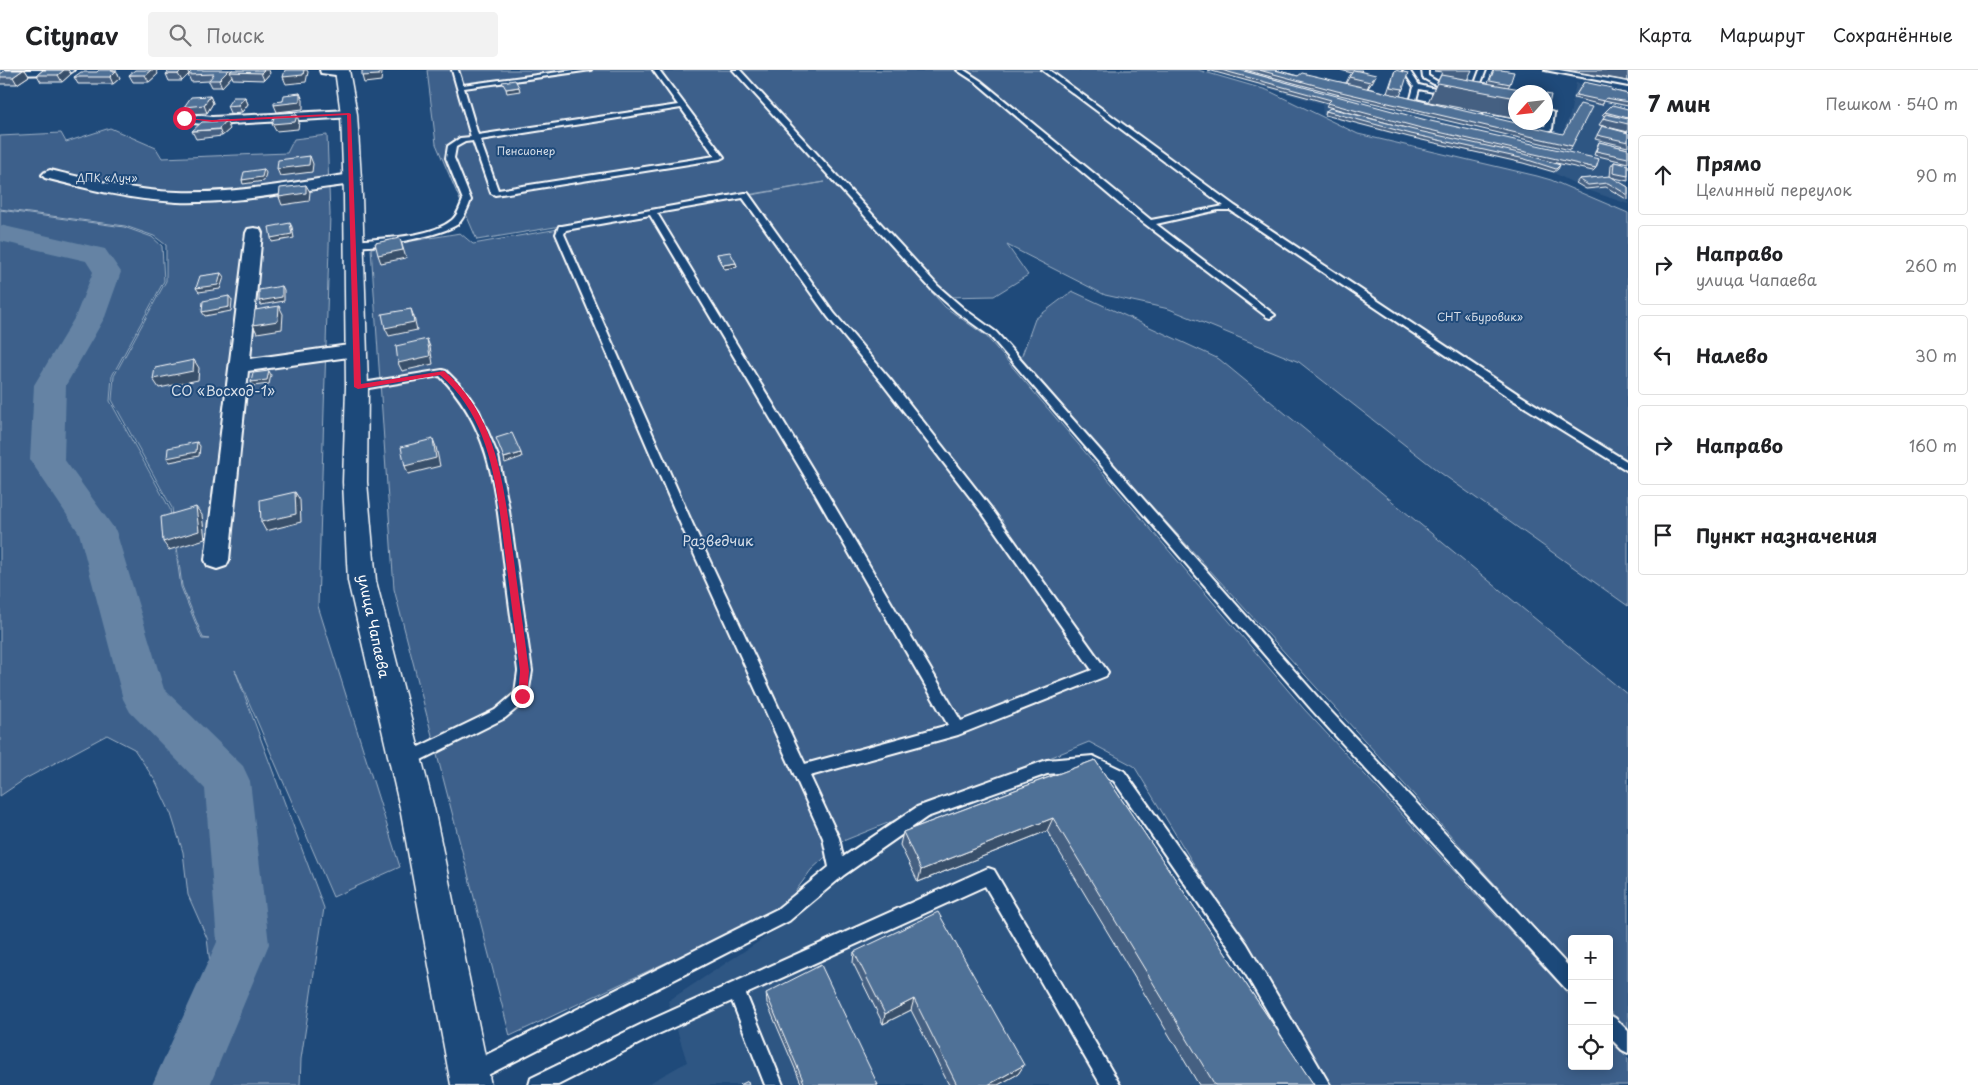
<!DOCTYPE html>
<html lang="ru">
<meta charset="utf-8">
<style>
body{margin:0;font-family:"Playpen Sans",sans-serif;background:#f2f2f2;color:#202124}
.controls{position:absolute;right:15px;bottom:15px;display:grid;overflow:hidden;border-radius:5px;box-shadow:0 2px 12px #0003}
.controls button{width:45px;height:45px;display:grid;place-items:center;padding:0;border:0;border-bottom:1px solid #e0e0e0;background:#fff;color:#202124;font:25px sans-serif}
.compass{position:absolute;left:1508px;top:15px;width:45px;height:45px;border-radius:50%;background:#fff;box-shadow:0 2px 12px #0003;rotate:243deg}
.stop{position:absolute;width:15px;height:15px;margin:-11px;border:4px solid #e11d48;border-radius:50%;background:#fff}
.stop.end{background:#e11d48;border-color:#fff;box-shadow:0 1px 5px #0008}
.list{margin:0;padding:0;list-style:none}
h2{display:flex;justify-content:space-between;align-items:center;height:65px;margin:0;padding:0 20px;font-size:21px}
h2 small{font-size:16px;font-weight:400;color:#757577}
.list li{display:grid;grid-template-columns:32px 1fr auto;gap:15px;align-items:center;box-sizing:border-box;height:80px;margin:0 10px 10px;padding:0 10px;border:1px solid #e0e0e0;border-radius:5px}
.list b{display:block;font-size:19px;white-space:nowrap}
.list p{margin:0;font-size:16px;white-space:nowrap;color:#757577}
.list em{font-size:16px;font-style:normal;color:#757577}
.icon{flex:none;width:28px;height:28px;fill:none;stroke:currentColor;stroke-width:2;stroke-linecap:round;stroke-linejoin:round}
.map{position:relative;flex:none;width:1628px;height:1015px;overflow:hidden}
header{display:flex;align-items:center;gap:30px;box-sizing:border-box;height:70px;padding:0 25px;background:#fff;border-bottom:1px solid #e0e0e0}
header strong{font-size:24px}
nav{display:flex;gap:28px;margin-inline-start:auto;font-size:18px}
.search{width:350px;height:45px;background:#f2f2f2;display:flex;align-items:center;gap:12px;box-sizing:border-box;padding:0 18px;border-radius:5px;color:#757577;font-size:19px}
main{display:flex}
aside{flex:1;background:#fff}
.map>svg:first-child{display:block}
.built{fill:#2e5683}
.green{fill:#3c618b;stroke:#9eb0c5}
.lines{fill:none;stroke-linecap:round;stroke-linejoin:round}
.river{fill:#6583a4;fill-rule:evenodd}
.lane-casing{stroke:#fff;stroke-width:4}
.street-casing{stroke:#fff;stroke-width:4}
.secondary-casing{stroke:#fff;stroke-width:3}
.lane{fill:#1f4a7a;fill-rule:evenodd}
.street{fill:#1f4a7a;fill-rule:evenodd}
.secondary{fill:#1f4a7a;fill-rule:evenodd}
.wall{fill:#456182;stroke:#fff}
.shaded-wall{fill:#384f6a;stroke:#fff}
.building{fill:#507197;stroke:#fff}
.route{fill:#e11d48}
.labels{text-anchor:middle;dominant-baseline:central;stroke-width:4;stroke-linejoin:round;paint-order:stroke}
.far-park-label{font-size:11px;fill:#d8dfe8;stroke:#1f4a7a}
.park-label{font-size:14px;fill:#d8dfe8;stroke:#1f4a7a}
.street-label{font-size:14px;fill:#fff;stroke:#1f4a7a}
</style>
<header>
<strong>Citynav</strong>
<div class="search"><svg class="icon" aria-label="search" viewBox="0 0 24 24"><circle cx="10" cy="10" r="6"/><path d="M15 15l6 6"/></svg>Поиск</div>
<nav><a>Карта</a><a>Маршрут</a><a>Сохранённые</a></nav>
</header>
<main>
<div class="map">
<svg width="1628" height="1015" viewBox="0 0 1628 1015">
<rect width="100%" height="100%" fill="#1f4a7a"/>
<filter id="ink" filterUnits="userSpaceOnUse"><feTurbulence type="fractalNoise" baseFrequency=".02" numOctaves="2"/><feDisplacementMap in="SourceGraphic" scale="10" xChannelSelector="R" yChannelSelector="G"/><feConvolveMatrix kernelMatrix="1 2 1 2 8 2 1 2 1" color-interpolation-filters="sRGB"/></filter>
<g filter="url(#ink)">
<g class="built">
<polygon points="1205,0 1274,0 1560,68 1570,45 1576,13 1628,23 1628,134 1585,119 1554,103 1524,94 1408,68 1323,45 1322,34"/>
<polygon points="1089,694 1300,1015 646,1015 687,992 668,931 784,855 924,747"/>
</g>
<g class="green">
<polygon points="427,0 733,0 945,237 986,266 1304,639 1572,928 1572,996 1609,996 1609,968 1628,988 1628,1015 1328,1015 1134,696 1089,672 843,771 811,800 784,837 510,966 394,519 371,178 460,163 473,174 825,112 477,170 436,74"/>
<polygon points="740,0 1198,0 1267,20 1358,64 1537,106 1551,110 1628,143 1628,536 1438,401 1299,292 1169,239 1105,225 1007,175 1028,205 994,226 947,227"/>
<polygon points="110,58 156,78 162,88 287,83 294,69 327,65 330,144 318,536 400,797 333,827 235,600 324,838 301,989 300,1015 210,1015 210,970 214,928 207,868 188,825 183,782 171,744 156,712 134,679 107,665 25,709 0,726 0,140 124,157 152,167 162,176 164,211 112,306 110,331 170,439 181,517 202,569 209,569 203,568 182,516 172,438 112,330 114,306 166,211 166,175 154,166 125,156 0,139 0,66 61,63 66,72"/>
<polygon points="1072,221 1219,289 1628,625 1628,961 1609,940 1609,869 1572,869 1572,899 1020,291 1035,249"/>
</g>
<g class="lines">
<polygon class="river" points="0,155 105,179 121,202 105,247 66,315 64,389 116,461 164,619 243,696 250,711 269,874 210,1015 152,1015 217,872 205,719 130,642 123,629 79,463 30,390 34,315 75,247 93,202 86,191 0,171"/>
<defs>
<g id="lane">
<path d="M452,0H458L463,15L573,0H591L464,18L478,65L678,35L653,0H659L724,87L720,89L495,125L491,123L473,71L465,72L456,77L454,88L471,130C468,138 464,148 458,154C442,166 371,179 351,176V172L354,171C381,168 430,168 452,150C458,145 460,137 463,130L446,88L448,76L460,68L471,67ZM681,38L715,86L498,120L480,70Z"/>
<polygon points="733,0 740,0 938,216 963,238 996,262 1322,632 1572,900 1572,922 1566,919 1312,640 990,266 957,242 932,220"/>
<polygon points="957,0 964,0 981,11 1151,150 1224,136 1042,0 1049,0 1235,136 1518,324 1628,392 1628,401 1510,328 1230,140 1218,140 1156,154 1275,245 1270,248 1267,247 1128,141 977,13"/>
<polygon points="1403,0 1409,0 1419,15 1451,23 1448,25 1419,19 1416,30 1429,33 1429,35 1410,32 1414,17"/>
<polygon points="1422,0 1428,0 1428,6 1445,16 1445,18 1441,18 1423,8"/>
<polygon points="1480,0 1486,0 1479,18 1465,21 1465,19 1474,16"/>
<polygon points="1545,0 1559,0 1628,12 1628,16"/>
<polygon points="1546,40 1554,43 1552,59 1548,61 1482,46 1485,44 1516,50 1516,52 1545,56 1547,44 1546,44"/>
<path d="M745,123H748L834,243L890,309L991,438L1108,602L1106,606L958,665L810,706L839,768L843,787L917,737L1047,690L1093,686L1124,701L1247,874L1330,1015H1311L1235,886L1114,711L1092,700L1047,704L927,747L844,805L789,851L478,1010L471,1012L464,1010L462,1003L464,996L777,839L829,797L823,768L681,455L556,164L559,156H562ZM743,128L828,247L882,313L983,444L1092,600L961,651L822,415L657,143ZM650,145L810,415L948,655L805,694L693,455L564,164L566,160Z"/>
<path d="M442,300L446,301L463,318L479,341L498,386L508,434L532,601L527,630L505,648L405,698L400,696L398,691L400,686L495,640L515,623L518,601C514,564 508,527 504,491C495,420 492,359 440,306L357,320L352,317L357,314Z"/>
<polygon points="988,798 994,800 1120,1015 1101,1015 985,816 746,924 783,1015 765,1015 732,931 656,965 558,1015 529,1015 531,1008 644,953"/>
<polygon points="1609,945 1615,948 1628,961 1628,983 1622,980 1609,967"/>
</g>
<g id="street">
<polygon points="0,0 74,0 68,4 0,5"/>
<polygon points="320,0 348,0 349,2 343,6 321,3"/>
<polygon points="349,40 356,44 354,47 212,55 184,52 177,48 184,44 212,47"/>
<path d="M50,100C92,110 134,121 178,122C236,124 294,112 352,104L357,106L360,109L357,112L352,114C294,121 235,134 177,132C132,130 88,119 45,108L42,105L45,102Z"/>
<polygon points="254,158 260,159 262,163 250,289 356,274 363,276 366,280 363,284 356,286 248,301 229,490 226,496 217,499 208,496 205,490 246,163 248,159"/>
</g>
<polygon id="secondary" points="335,0 349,0 357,44 362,126 368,317 367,412 376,511 434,738 491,1015 451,1015 400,738 348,511 343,412 346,317 344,126 341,44"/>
</defs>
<use href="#lane" class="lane-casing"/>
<use href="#street" class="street-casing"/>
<use href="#secondary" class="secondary-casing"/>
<use href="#lane" class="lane"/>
<use href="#street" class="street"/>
<use href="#secondary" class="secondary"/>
</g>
<g class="wall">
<polygon points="6,0 25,0 29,6 17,14 0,14 0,4"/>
<polygon points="43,0 68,0 71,4 62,12 41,12 37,5"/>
<polygon points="193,0 270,3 264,10 233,9 232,6 222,17 212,17 209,11 191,12 188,5"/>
<polygon points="1208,0 1240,0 1596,98 1593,101 1547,91 1560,95 1558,99 1554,102 1523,93 1409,67 1325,45 1326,41 1409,59 1326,36 1328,33"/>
<polygon points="1245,0 1275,0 1298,6 1346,13 1349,7 1352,3 1340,0 1362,0 1361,1 1373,11 1368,18 1387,23 1395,0 1403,19 1400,26 1428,32 1442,2 1434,1 1435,0 1472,0 1467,10 1488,13 1493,0 1510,14 1508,17 1516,22 1516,49 1429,32 1572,76 1570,80 1336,24"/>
<polygon points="1566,0 1628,0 1628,11"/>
<polygon points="119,4 118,5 120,8 113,14 78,14 74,7"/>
<polygon points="158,4 149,12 133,12 129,5"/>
<polygon points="166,4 189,4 182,11 169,11"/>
<polygon points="1584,12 1611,20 1628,24 1628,36 1604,31 1602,35 1574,28"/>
<polygon points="1546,24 1549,34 1546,40"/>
<polygon points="210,26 213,33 207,43 188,44 184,37"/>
<polygon points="245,27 248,34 242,42 230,43 227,36"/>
<polygon points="1628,39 1628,62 1599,55 1605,46 1602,45 1605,42"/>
<polygon points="1602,56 1628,63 1628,77 1595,69"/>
<polygon points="230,59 222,66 196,69 192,61"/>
<polygon points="1599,72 1628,79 1628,93 1594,85 1597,76"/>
<polygon points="1614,92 1628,95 1628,111 1610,107 1628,117 1628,130 1606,117 1586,119 1576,113 1579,109 1610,107 1611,96"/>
<polygon points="717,184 736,193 737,197 724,199 718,188"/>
<polygon points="1095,690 1314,1015 1199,1015 1047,761 918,812 900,775 903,762"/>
<polygon points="854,882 1024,995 1018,1004 998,1015 949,1015 911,940 883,954 853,893"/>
<polygon points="766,923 878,1015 802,1015 767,933"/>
</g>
<g class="shaded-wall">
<polygon points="23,0 25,0 29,6 17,14 13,7"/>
<polygon points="64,0 68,0 71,4 62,12 58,5"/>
<polygon points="112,0 116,0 120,8 113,14 110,7 111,1"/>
<polygon points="151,0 156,0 158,4 149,12 145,5"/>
<polygon points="182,0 187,0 189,4 182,11 178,4"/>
<polygon points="229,0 233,0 230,2 232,6 222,17 219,10"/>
<polygon points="264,0 269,0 270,3 264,10 261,3"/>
<polygon points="304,0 307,0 308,2 306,12 286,14 283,7"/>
<polygon points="379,0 381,0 382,3 381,11 364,13 362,6"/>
<polygon points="1376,5 1373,11 1367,19 1370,12"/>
<polygon points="519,17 520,21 507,23 506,19"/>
<polygon points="300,23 303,30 303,39 277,42 274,35"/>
<polygon points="210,26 213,33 207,43 204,35"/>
<polygon points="245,27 248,34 242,42 238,35"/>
<polygon points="297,45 299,52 298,59 276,61 272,54"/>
<polygon points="226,51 230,59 222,66 219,59"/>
<polygon points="310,86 313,94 312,102 280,106 277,99"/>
<polygon points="264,99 266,103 264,111 243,114 242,110"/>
<polygon points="306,115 310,122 309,131 282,135 279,127"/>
<polygon points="290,153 292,157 294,168 272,172 271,168"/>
<polygon points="400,168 406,188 381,193 378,185"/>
<polygon points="736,193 737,197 724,199 723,195"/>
<polygon points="221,203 224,207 220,219 199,222 196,218"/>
<polygon points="282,216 284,220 284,231 261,235 259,231"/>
<polygon points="229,226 232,230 231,241 205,246 202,242"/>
<polygon points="279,236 283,244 282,259 257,263 253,255"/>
<polygon points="411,239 414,247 417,260 389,266 385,258"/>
<polygon points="427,269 430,277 433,294 402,301 398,293"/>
<polygon points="194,290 199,298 198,310 159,318 153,309"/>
<polygon points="269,301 271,305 269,314 253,316 251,312"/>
<polygon points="433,369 436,377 440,396 408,404 405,396"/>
<polygon points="197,372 200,376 199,386 170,392 167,388"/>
<polygon points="521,383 522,387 505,393 504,388"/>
<polygon points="295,422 300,430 301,452 266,461 261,452"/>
<polygon points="196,437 202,445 205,469 169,480 163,472"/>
<polygon points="1053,748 1047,761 918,812 921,800"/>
<polygon points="914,929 911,940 883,954 885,944"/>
<polygon points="1024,995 1018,1004 998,1015 988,1015"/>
</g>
<g class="building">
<polygon points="6,0 23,0 13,7 0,7 0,4"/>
<polygon points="43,0 64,0 58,5 37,5"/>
<polygon points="99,0 112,0 111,1 116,1 110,7 74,7 81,2 97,2"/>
<polygon points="135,0 151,0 145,5 129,5"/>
<polygon points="170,0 182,0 178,4 166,4"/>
<polygon points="193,0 229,0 219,10 209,10 214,4 188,5"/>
<polygon points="232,0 264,0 261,3 230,2"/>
<polygon points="285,0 304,0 303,5 283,7"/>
<polygon points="362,0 379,0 379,5 362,6"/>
<polygon points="1221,0 1240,0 1426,50 1599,89 1596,98 1421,58 1328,33 1331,30"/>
<polygon points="1259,0 1275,0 1298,6 1302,3 1563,64 1580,34 1592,37 1572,76 1337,21"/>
<polygon points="1354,0 1376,5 1370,12 1349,7"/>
<polygon points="1395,0 1408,3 1403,19 1390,17"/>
<polygon points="1494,0 1501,0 1514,2 1510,14 1490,10"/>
<polygon points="1441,5 1537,22 1516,22 1516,28 1437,13"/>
<polygon points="515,10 519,17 506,19 502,12"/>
<polygon points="1584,12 1612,18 1611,20 1628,24 1628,32 1606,28 1604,31 1576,25"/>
<polygon points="300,23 300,32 274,35 274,32 283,31 284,25"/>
<polygon points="1546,24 1551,25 1549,34 1546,34"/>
<polygon points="210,26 204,35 184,37 191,27"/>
<polygon points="233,27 245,27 238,35 227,36"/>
<polygon points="1612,35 1628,39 1628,48 1605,42"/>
<polygon points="1330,38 1414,60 1528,85 1560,95 1556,99 1525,89 1411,64 1326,41"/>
<polygon points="1606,44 1628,49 1628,54 1603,48"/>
<polygon points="297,45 295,52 272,54 274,47"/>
<polygon points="226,51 219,59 192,61 202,52"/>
<polygon points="1602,56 1628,63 1628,72 1597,65"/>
<polygon points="1599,72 1628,79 1628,88 1596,81"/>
<polygon points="310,86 309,95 277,99 278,90"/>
<polygon points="1614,92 1628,95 1628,106 1613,103"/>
<polygon points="264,99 262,107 242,110 244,102"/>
<polygon points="1610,106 1628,117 1628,125 1608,113 1588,115 1579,109"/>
<polygon points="306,115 306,123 279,127 280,118"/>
<polygon points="290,153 292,164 271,168 269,157"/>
<polygon points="400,168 403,180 378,185 375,173"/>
<polygon points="730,182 736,193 723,195 717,184"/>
<polygon points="221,203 218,215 196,218 200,206"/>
<polygon points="282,216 282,227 259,231 259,220"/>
<polygon points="229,226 229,237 202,242 203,231"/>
<polygon points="279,236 278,251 253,255 255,240"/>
<polygon points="411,239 414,252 385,258 382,244"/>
<polygon points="427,269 430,286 398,293 396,276"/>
<polygon points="194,290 193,301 153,309 155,298"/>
<polygon points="269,301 267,310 251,312 253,303"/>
<polygon points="512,363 521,383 504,388 496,368"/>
<polygon points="433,369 436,388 405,396 401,377"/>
<polygon points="197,372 196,382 167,388 168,378"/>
<polygon points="295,422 296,444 261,452 260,430"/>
<polygon points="196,437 199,461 163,472 161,447"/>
<polygon points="1095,690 1314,1015 1215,1015 1053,748 921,800 903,762"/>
<polygon points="938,842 1024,995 988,1015 957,1015 914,929 885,944 854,882"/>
<polygon points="821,895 878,1015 805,1015 766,923"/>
<polygon points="748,1011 749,1015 740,1015"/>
</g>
</g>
<path class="route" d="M349,43L351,44L361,314L444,301C498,346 504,418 513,483C518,522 524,561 529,601L527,626L522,630L518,626L520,601C515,562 510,522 505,483C497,420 492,349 440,305L358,319L354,317L347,45L212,52L182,48L212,50Z"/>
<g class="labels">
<g class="far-park-label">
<text x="526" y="80">Пенсионер</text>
<text x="107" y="107">ДПК «Луч»</text>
<text x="1480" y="246">СНТ «Буровик»</text>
</g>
<g class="park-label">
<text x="223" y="320">СО «Восход-1»</text>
<text x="718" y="470">Разведчик</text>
</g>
<g class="street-label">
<text transform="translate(374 556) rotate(78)">улица Чапаева</text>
</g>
</g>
</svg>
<div class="controls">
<button>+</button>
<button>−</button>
<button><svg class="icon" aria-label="locate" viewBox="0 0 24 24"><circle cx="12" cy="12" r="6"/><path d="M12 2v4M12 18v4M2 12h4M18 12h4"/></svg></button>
</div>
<svg class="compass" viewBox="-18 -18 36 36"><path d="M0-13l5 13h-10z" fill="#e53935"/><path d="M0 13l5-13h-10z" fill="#757577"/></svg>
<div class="stop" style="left:184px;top:48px"></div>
<div class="stop end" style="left:522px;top:626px"></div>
</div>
<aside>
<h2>7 мин<small>Пешком · 540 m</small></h2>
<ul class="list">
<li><svg class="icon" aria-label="ahead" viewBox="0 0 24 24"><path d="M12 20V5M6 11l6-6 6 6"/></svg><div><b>Прямо</b><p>Целинный переулок</p></div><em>90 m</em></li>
<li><svg class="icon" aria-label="right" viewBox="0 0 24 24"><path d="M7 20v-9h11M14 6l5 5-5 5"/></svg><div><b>Направо</b><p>улица Чапаева</p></div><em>260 m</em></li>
<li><svg class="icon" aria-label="left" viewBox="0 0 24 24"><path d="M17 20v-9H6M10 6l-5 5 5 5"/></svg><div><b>Налево</b></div><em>30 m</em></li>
<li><svg class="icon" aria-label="right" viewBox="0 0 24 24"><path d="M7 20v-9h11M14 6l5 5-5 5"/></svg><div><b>Направо</b></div><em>160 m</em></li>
<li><svg class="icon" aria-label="arrive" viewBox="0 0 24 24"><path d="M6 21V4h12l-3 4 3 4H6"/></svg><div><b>Пункт назначения</b></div></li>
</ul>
</aside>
</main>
